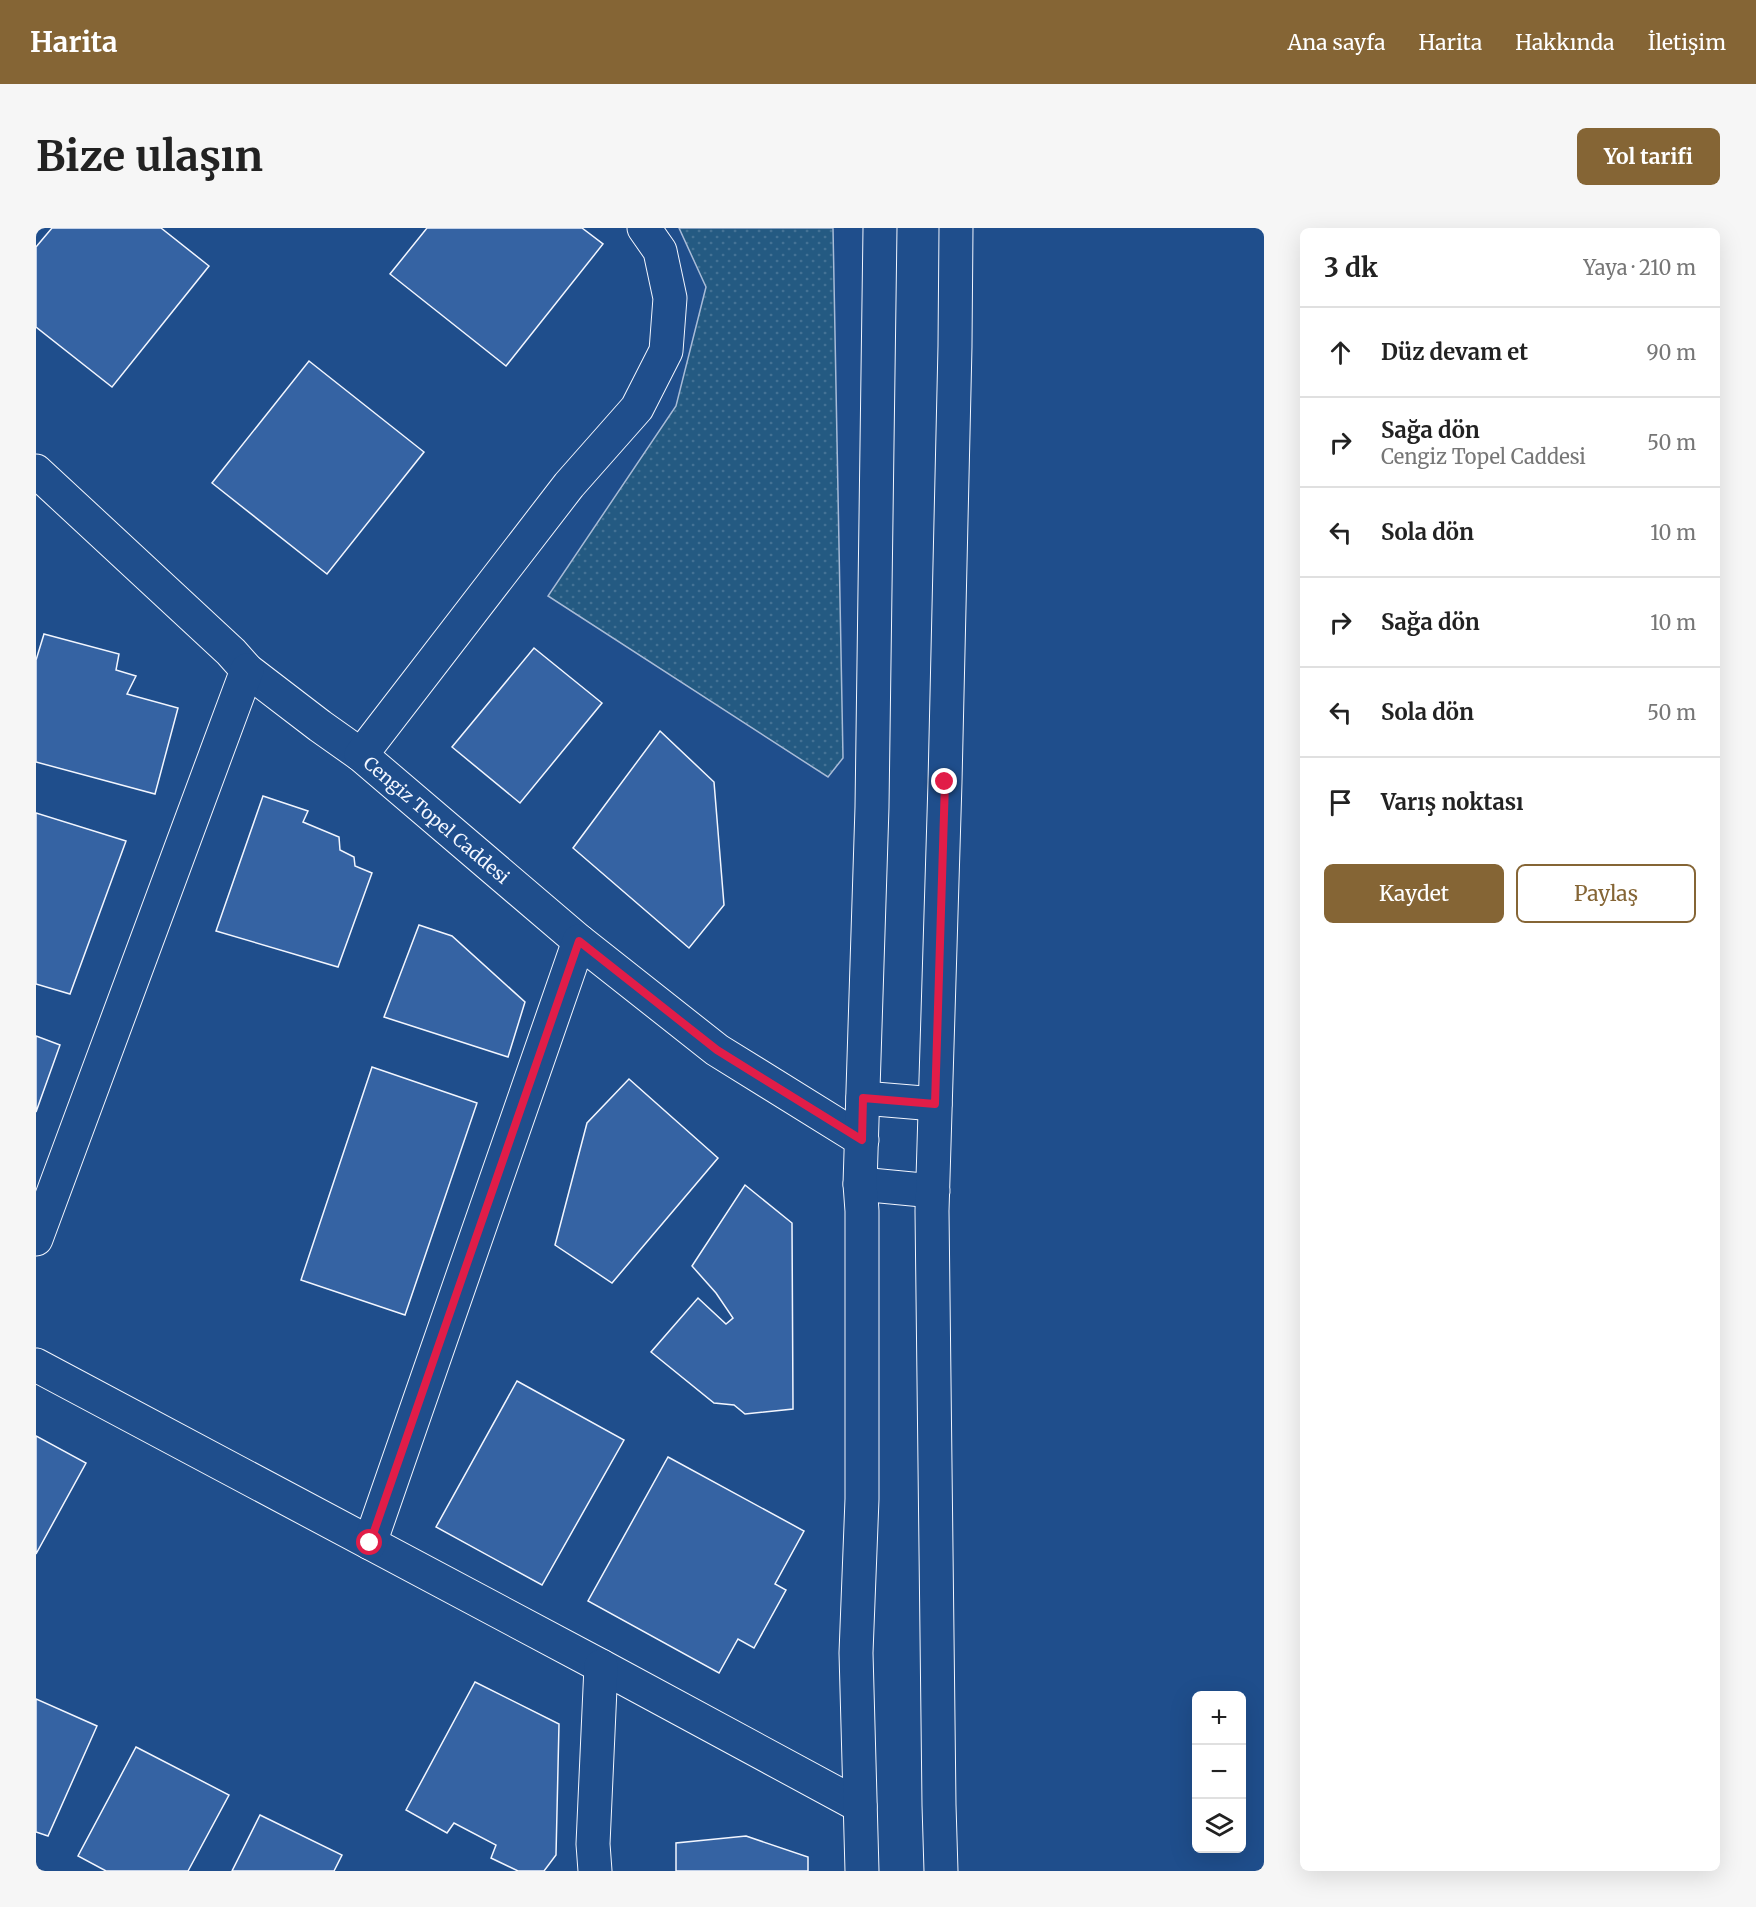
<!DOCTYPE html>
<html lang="tr">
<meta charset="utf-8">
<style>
body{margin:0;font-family:Merriweather,serif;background:#f6f6f6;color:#222}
.controls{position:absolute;right:18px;bottom:18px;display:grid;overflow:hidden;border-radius:9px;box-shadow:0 6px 24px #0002}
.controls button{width:54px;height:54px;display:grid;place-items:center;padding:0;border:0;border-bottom:2px solid #e0e0e0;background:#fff;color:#222;font:30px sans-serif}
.stop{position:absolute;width:18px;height:18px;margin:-14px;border:4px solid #e11d48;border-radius:50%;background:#fff}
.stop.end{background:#e11d48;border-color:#fff;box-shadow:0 2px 6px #0008}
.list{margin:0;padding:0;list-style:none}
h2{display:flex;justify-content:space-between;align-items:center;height:78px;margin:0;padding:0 24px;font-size:26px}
h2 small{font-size:20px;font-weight:400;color:#767676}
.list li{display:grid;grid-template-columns:39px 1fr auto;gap:18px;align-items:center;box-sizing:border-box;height:90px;padding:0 24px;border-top:2px solid #e0e0e0}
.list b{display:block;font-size:22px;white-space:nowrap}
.list p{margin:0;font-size:20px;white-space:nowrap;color:#767676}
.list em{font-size:20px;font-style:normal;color:#767676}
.actions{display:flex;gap:12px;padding:18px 24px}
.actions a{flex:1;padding:14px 0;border:2px solid #856535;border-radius:9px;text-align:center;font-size:21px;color:#856535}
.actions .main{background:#856535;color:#fff}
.icon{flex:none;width:33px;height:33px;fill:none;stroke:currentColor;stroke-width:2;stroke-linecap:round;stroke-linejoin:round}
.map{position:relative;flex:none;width:1228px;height:1643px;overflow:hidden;border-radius:9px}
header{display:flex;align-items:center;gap:36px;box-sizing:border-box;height:84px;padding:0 30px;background:#856535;color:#fff}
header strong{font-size:28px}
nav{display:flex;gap:33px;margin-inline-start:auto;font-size:21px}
.intro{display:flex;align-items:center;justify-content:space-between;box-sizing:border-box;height:144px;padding:0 36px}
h1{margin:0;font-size:42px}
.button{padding:15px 27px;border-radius:9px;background:#856535;color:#fff;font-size:21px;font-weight:700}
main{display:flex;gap:36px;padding:0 36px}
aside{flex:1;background:#fff;border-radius:9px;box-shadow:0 6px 24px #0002}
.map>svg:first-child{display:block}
.park{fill:url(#park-dots);stroke:#a8bbd7;stroke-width:1.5}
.building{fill:#3563a3;stroke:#f2f6ff;stroke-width:1.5}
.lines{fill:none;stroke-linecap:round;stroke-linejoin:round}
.street-casing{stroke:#f2f6ff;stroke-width:35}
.secondary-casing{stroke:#f2f6ff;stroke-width:35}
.street{stroke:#1f4e8c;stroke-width:33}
.secondary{stroke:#1f4e8c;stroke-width:33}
.route{stroke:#e11d48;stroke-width:8}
.labels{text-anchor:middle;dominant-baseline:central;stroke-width:4.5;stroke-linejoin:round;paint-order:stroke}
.street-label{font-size:18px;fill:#f2f6ff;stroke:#1f4e8c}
</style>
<header>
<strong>Harita</strong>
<nav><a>Ana sayfa</a><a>Harita</a><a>Hakkında</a><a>İletişim</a></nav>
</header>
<div class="intro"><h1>Bize ulaşın</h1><a class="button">Yol tarifi</a></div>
<main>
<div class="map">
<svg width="1228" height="1643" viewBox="0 0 1228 1643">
<defs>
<pattern id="park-dots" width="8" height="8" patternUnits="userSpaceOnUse" patternTransform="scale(1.5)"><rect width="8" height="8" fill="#245a82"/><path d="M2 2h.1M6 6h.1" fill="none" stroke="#447295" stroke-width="1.8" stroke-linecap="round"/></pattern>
</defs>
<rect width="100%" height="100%" fill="#1f4e8c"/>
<polygon class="park" points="643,0 797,0 807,530 792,549 512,368 640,178 670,59"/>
<g class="building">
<polygon points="16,0 125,0 173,38 76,159 0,99 0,19"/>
<polygon points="391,0 546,0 567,16 470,138 354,46"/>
<polygon points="273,133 388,224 291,346 176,255"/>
<polygon points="8,406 83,426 80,442 100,448 91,466 142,480 119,566 0,534 0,432"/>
<polygon points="498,420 566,475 484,575 416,519"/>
<polygon points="624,503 678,554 688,677 653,720 537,620"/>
<polygon points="227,568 272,583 267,594 303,609 304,622 318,629 319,638 336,645 302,739 180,703"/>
<polygon points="0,585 90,613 34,766 0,756"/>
<polygon points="383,697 416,708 489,774 472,829 348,789"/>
<polygon points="0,808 24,817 0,884"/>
<polygon points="336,839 441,875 369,1087 265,1052"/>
<polygon points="593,851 682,930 576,1055 519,1017 551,895"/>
<polygon points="709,957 756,995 757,1181 709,1186 698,1177 678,1175 615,1124 662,1070 690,1096 697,1090 680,1065 656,1038"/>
<polygon points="481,1153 588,1212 506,1357 400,1299"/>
<polygon points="0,1208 50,1235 0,1326"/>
<polygon points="632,1229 768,1303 739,1356 750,1362 718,1420 702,1411 683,1445 552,1373"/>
<polygon points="439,1454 523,1496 520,1627 508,1643 482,1643 455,1630 460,1617 418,1595 411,1605 370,1582"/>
<polygon points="0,1471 61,1498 12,1608 0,1604"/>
<polygon points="100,1519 193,1567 152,1643 70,1643 42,1628"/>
<polygon points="224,1587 306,1627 298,1643 196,1643"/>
<polygon points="710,1608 772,1629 772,1643 640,1643 640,1615"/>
</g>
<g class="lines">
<defs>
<g id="street">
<path id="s1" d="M0,243L195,424L211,442L284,498L325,527L543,713L681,822L826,912"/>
<polyline points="325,527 533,257 601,180 630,123 634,70 624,23 608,0"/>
<polyline points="0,1011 211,442"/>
<polyline points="0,1137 565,1438 824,1578"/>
<polyline points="334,1315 543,713"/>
<polyline points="559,1643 557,1616 565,1438"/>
</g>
<g id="secondary">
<polyline points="827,870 899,876"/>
<polyline points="824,956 897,963"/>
<polyline points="826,1643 820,1425 826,1271 826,983 824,956 836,579 844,0"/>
<polyline points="905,1643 903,1577 896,983 909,554 919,118 920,0"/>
</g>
</defs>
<use href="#street" class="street-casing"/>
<use href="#secondary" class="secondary-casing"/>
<use href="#street" class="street"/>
<use href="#secondary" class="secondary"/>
</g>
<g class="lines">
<polyline class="route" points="334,1315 543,713 681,822 826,912 827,870 899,876 909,554"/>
</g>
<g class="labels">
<g class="street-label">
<text stroke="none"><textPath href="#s1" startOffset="532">Cengiz Topel Caddesi</textPath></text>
</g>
</g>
</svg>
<div class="controls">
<button>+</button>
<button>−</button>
<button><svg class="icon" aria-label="layers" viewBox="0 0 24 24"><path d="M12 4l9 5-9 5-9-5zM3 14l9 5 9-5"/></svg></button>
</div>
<div class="stop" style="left:334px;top:1315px"></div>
<div class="stop end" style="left:909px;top:554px"></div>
</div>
<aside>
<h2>3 dk<small>Yaya · 210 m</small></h2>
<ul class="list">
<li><svg class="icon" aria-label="ahead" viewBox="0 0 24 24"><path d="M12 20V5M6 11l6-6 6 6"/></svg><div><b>Düz devam et</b></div><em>90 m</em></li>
<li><svg class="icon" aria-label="right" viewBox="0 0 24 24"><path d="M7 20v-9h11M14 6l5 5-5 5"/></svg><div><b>Sağa dön</b><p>Cengiz Topel Caddesi</p></div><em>50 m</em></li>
<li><svg class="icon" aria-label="left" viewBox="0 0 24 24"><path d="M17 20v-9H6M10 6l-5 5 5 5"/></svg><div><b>Sola dön</b></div><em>10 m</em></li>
<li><svg class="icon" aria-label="right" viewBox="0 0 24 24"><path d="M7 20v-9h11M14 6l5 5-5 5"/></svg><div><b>Sağa dön</b></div><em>10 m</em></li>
<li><svg class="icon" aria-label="left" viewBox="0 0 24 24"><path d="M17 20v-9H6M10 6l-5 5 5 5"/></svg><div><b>Sola dön</b></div><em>50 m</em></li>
<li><svg class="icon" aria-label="arrive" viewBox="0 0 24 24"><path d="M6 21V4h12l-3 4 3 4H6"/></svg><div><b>Varış noktası</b></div></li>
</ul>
<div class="actions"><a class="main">Kaydet</a><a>Paylaş</a></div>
</aside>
</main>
